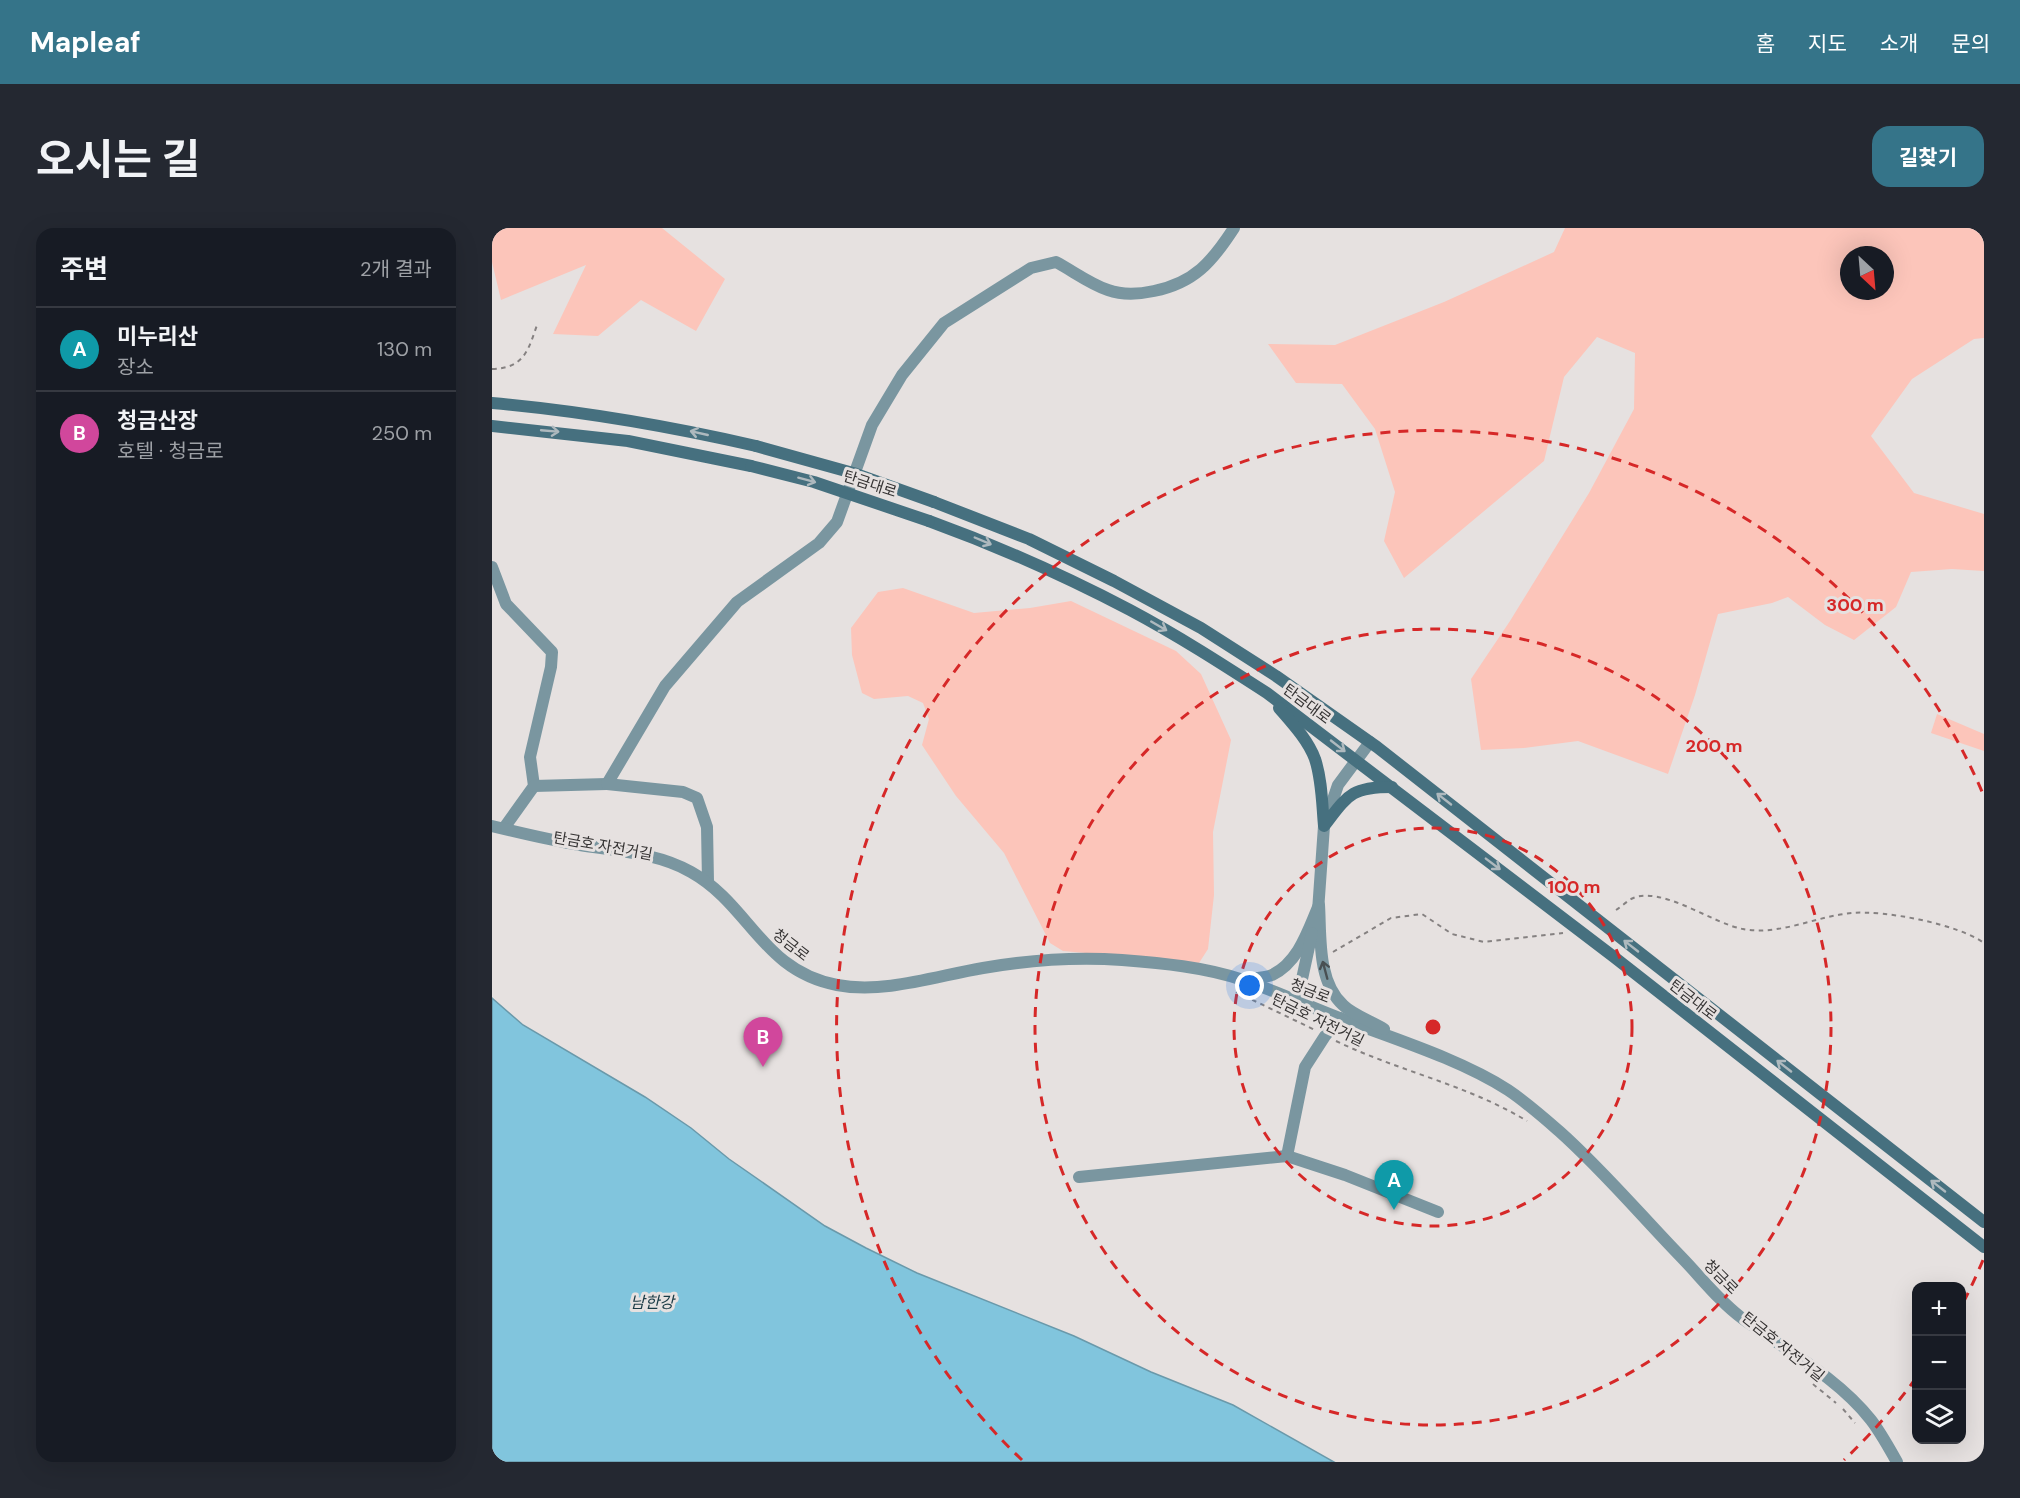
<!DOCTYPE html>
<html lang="ko">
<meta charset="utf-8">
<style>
body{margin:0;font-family:"DM Sans","Noto Sans KR",sans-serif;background:#242831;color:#f1f3f6}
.controls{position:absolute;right:18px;bottom:18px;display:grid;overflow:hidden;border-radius:12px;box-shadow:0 6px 24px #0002}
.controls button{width:54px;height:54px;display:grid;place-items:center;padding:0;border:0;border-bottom:2px solid #363941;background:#171b24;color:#f1f3f6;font:30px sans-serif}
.compass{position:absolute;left:1348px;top:18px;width:54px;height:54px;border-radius:50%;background:#171b24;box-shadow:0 6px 24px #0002;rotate:154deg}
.you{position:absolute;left:758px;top:758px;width:21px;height:21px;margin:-15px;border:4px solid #fff;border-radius:50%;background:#1a73e8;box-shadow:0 0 0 9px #1a73e833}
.badge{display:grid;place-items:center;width:39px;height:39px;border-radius:50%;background:#357489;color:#fff;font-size:20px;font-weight:700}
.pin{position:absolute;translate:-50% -50px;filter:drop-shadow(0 2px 3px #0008)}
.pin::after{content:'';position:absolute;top:32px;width:21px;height:18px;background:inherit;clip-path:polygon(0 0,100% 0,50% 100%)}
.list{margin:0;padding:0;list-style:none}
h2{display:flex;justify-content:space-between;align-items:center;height:78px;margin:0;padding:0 24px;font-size:26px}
h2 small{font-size:20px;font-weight:400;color:#9ea1a6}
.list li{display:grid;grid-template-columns:39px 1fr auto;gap:18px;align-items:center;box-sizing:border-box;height:84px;padding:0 24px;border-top:2px solid #363941}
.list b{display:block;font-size:22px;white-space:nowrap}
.list p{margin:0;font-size:20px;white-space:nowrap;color:#9ea1a6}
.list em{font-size:20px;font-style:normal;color:#9ea1a6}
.icon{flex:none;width:33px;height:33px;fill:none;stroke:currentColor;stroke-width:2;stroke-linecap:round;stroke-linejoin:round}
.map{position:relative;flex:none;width:1492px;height:1234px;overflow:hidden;border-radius:18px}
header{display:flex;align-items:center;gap:36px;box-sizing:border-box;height:84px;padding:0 30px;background:#357489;color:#fff}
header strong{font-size:28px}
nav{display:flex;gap:33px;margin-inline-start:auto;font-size:21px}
.intro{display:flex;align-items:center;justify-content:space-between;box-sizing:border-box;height:144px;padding:0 36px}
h1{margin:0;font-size:42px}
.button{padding:15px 27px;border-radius:18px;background:#357489;color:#fff;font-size:21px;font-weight:700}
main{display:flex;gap:36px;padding:0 36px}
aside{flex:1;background:#171b24;border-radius:18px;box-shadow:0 6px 24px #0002}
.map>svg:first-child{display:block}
.green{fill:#fcc5ba;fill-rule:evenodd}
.water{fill:#81c5dd;stroke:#6a99aa;stroke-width:1.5}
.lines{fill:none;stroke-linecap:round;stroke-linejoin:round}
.path{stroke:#858181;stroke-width:2;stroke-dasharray:4.5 4.5;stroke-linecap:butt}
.minor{stroke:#7a96a0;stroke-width:12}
.tertiary{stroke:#7a96a0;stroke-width:12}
.secondary{stroke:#46707f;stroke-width:12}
.secondary-bridge{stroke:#46707f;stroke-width:12}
.oneway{stroke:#aeb9be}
.oneway2{stroke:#495053}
.ring{fill:none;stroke:#d62828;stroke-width:3;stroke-dasharray:10 8}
.labels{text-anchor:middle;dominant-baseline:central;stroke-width:6;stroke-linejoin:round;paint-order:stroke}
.street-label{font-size:15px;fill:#343232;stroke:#e6e1e0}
.water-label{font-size:16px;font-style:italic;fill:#193a45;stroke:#e6e1e0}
.centre{fill:#d62828;stroke:#e6e1e0;stroke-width:3}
.ring-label{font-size:18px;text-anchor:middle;font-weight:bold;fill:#d62828;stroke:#e6e1e0;stroke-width:6;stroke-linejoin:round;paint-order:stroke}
</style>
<header>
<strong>Mapleaf</strong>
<nav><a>홈</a><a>지도</a><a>소개</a><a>문의</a></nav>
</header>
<div class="intro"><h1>오시는 길</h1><a class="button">길찾기</a></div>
<main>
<aside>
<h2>주변<small>2개 결과</small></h2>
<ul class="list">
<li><span class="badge" style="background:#0f9aa8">A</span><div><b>미누리산</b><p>장소</p></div><em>130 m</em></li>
<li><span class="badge" style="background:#d1479c">B</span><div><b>청금산장</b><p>호텔 · 청금로</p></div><em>250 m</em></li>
</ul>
</aside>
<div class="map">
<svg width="1492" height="1234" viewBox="0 0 1492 1234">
<rect width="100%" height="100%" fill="#e6e1e0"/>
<g class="green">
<polygon points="0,0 170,0 233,51 204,103 149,72 106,108 61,106 94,37 9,72 0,34"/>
<path d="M1073,0H1492V110L1482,111L1420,151L1379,208L1422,265L1492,286V343L1460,341L1419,344L1404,379L1362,412L1333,397L1296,369L1280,375L1226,386L1203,467L1176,546L1086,513L1032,520L989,522L979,451L1018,393L1097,265L1142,181L1143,125L1105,109L1072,149L1052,233L912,350L892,313L903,264L883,201L850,156L804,155L776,116L843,117L952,74L1062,24ZM1357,27H1393V63H1357Z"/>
<polygon points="411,360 482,385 538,380 579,373 684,423 709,446 739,512 721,604 722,667 716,721 707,735 571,723 558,715 512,625 464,568 430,517 437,491 431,475 416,468 382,471 370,465 360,427 359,400 386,364"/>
<polygon points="1445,486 1492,506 1492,523 1439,505"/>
</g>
<polygon class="water" points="0,770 31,797 153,869 199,900 237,931 333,998 374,1020 425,1045 582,1108 659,1144 741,1177 842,1234 0,1234"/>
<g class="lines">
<g class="path">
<path d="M0,141C32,140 36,123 45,97"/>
<path d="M1124,682C1129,679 1134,674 1139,671C1168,656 1221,696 1251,701C1288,708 1324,688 1360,685C1392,682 1466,696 1492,715"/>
<polyline points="841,724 899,690 930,686 960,706 992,714 1071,705"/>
<polyline points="744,764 823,802"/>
<path d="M844,813C906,843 976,857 1035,893"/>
<polyline points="1321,1156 1344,1175"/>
<polyline points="1351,1181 1363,1195"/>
</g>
<g class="minor">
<polyline points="0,339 14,376 60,424 59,439 38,529 42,558 12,600"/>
<polyline points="42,558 115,556"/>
<path d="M216,654L215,599L205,570L191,564L115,556L173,458L245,374L327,315L345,294L380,197L410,147L452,95L539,40L564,34C581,43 598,56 616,62C630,67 648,66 662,63C702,55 720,34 742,0"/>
<polyline points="848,790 833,808 813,839 795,928 853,947 946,984"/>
<polyline points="587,949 795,928"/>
</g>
<g class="tertiary">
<path d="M0,598C29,605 58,612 88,617C125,623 166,625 199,644C258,677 270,743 345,757C392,766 444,748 491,740C537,732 583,729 630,732C669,735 713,739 751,752C787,764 822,781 858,794C909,813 971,833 1016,862C1034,874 1051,889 1067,903C1112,943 1151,990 1193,1033C1211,1052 1229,1075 1251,1091C1294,1122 1346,1150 1379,1192C1389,1205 1397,1220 1405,1234"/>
<polyline points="826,683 832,598 846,557 878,514"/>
<path d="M752,751C761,750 772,750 780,747C807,734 816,702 827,677C829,708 825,753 851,777C861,787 879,793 892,801"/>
<polyline points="805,774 820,705"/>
</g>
<g class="secondary">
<path d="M0,175C89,183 177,198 264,218"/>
<polyline points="0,198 136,213 259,238"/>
<polyline points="442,274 537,311 622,353 709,400 784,448 885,519 1492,994"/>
<path d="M437,293C506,318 573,348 638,382C685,407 730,436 775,465L1122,729L1492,1019"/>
<path d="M787,480C800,495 816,512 823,531C830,552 830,576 832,598C856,567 859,559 900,559"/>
</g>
<g class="secondary-bridge">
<polyline points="264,218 361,245 442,274"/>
<polyline points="259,238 322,254 437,293"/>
</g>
</g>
<defs><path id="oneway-shaft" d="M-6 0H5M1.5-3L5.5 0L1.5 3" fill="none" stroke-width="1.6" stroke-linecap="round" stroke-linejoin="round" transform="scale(1.5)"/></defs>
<g class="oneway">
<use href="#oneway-shaft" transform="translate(58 203) rotate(5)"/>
<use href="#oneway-shaft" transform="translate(207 205) rotate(-167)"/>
<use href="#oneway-shaft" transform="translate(315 252) rotate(15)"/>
<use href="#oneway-shaft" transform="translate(491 313) rotate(23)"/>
<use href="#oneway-shaft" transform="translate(667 398) rotate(30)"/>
<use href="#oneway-shaft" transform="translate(846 518) rotate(38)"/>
<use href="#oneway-shaft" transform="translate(952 571) rotate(-142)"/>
<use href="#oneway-shaft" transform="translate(1001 636) rotate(37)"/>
<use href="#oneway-shaft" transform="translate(1139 718) rotate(-142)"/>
<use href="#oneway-shaft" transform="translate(1292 838) rotate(-142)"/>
<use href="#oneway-shaft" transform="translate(1446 958) rotate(-142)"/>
</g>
<use class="oneway2" href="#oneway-shaft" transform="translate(833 742) rotate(-105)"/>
<g class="ring">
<circle cx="941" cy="799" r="199"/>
<circle cx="941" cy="799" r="398"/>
<path d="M1491 1032A597 597 0 0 1 1471 1075M1424 1150A597 597 0 0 1 1352 1232M530 1232A597 597 0 1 1 1491 566"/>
</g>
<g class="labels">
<g class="street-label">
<text transform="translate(378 256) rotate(18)">탄금대로</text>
<text transform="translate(815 476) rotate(37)">탄금대로</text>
<text transform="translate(111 618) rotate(10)">탄금호 자전거길</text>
<text transform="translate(299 717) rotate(38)">청금로</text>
<text transform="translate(818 763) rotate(21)">청금로</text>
<text transform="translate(1201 772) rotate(38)">탄금대로</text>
<text transform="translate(826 792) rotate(26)">탄금호 자전거길</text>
<text transform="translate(1229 1049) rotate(45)">청금로</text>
<text transform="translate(1291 1119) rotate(39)">탄금호 자전거길</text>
</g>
<g class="water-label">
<text x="160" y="1074">남한강</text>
</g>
</g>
<circle cx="941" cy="799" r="9" class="centre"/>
<g class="ring-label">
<text x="1363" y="383">300 m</text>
<text x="1222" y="524">200 m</text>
<text x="1082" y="665">100 m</text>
</g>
</svg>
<div class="controls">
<button>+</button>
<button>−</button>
<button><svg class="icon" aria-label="layers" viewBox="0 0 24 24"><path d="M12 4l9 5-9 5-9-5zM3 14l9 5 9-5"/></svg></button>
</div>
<svg class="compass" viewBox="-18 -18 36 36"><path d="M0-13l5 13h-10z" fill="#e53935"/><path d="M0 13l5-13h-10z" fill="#9ea1a6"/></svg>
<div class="you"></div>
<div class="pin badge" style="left:902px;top:982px;background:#0f9aa8">A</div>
<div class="pin badge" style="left:271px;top:839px;background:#d1479c">B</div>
</div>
</main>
